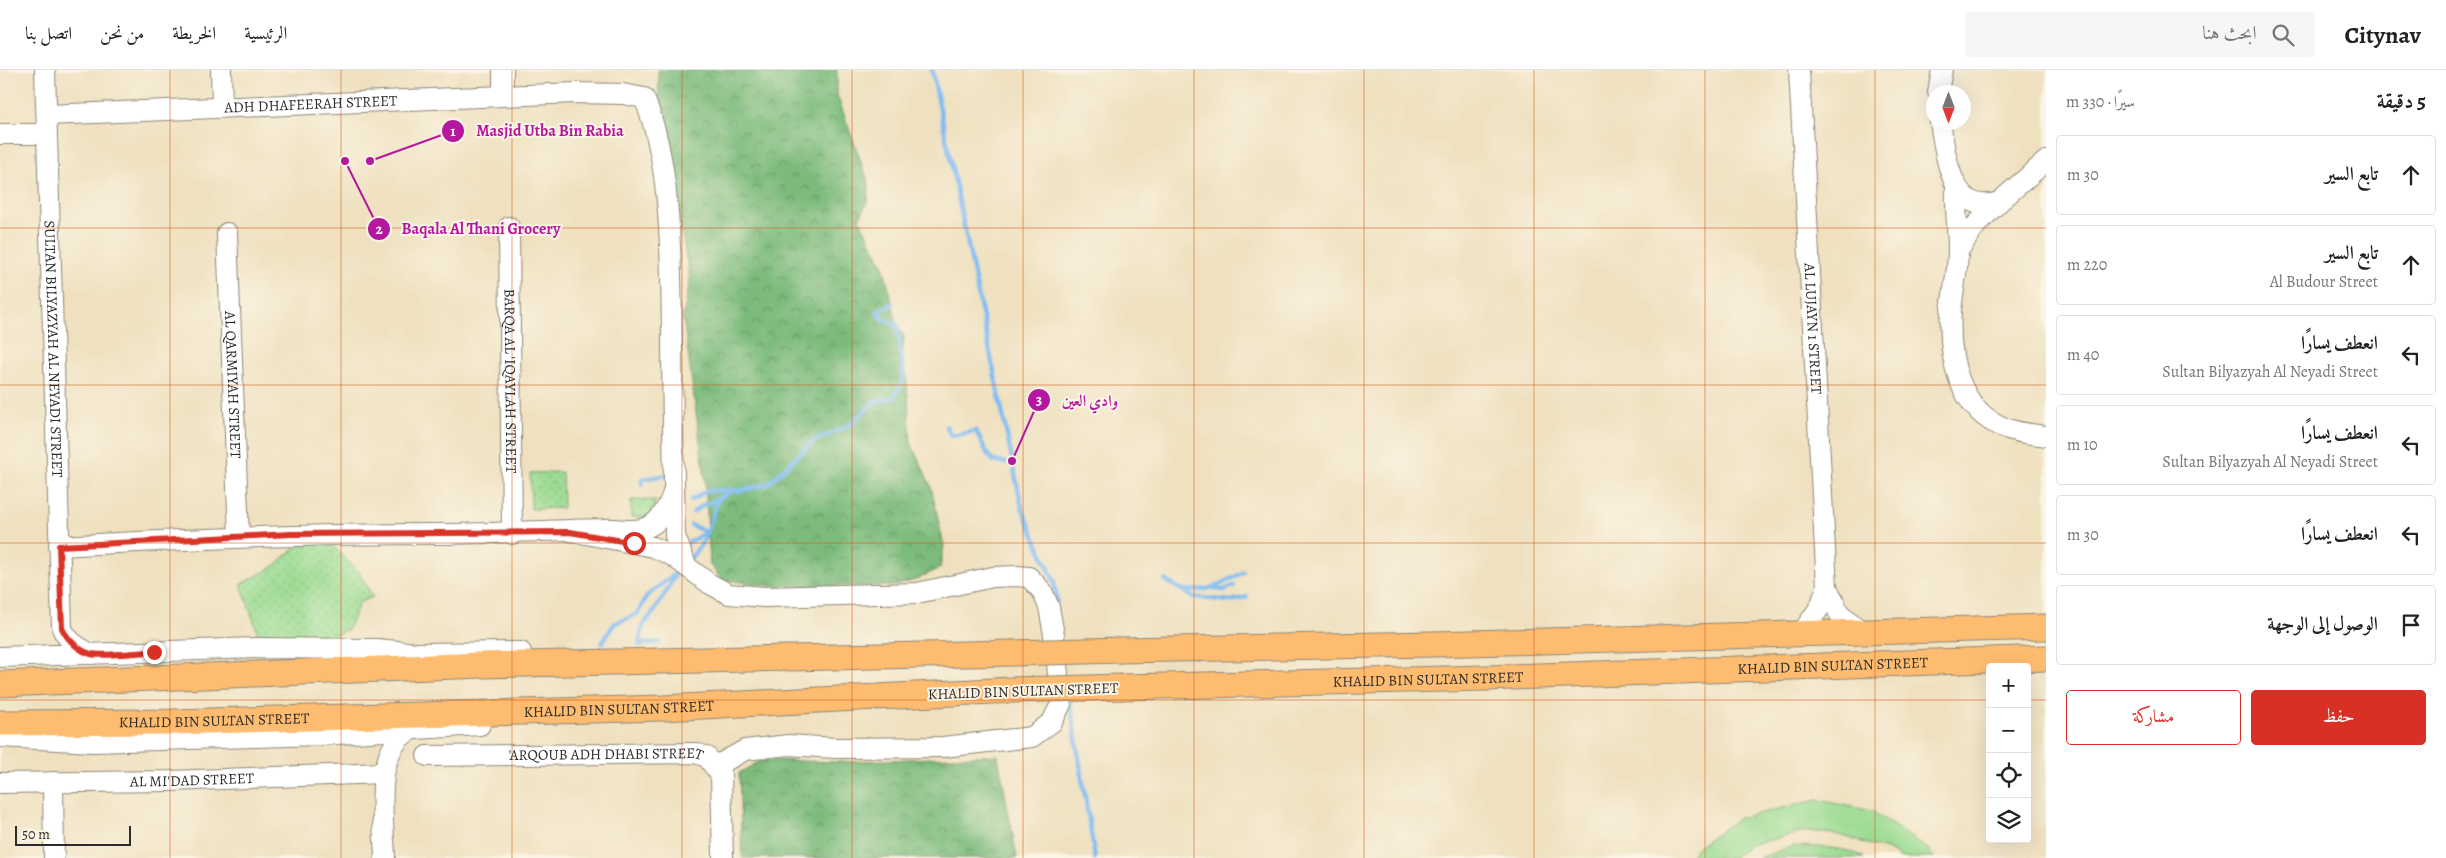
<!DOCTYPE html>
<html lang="ar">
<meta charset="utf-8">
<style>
body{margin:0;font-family:Alegreya,Amiri,serif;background:#f6f6f6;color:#222;direction:rtl}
.controls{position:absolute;right:15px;bottom:15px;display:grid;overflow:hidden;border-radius:5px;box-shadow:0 5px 20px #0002}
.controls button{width:45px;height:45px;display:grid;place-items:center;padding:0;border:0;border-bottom:1px solid #e0e0e0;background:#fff;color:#222;font:25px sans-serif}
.compass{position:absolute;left:1926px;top:15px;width:45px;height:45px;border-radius:50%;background:#fff;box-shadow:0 5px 20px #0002;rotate:180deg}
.scale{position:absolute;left:15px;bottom:12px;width:116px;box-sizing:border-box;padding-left:5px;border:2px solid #2b2b2b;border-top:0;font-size:14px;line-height:18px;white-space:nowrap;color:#2b2b2b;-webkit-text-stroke:4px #fcf5e5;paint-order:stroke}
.stop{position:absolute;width:15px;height:15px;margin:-11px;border:4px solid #d93025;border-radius:50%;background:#fff}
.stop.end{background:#d93025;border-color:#fff;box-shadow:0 1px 5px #0008}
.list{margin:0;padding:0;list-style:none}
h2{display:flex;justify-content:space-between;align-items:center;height:65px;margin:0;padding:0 20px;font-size:21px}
h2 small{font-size:16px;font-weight:400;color:#767676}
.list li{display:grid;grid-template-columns:32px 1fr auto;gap:15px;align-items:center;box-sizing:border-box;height:80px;margin:0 10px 10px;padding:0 10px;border:1px solid #e0e0e0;border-radius:5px}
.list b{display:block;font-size:19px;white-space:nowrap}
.list p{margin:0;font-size:16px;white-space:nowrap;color:#767676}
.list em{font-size:16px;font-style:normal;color:#767676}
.actions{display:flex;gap:10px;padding:15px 20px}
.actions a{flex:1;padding:11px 0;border:1px solid #d93025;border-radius:5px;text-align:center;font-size:18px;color:#d93025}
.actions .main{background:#d93025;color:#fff}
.icon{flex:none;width:28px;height:28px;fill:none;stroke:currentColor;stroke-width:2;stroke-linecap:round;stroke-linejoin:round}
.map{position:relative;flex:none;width:2046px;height:788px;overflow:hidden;direction:ltr}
header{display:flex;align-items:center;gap:30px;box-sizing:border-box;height:70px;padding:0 25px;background:#fff;border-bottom:1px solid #e0e0e0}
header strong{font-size:24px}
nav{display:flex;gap:28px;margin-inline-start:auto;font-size:18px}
.search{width:350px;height:45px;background:#f6f6f6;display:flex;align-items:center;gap:12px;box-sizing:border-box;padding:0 18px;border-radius:5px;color:#767676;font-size:19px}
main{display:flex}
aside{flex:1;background:#fff}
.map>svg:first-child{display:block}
.grass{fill:url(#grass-dots);stroke:#62835e}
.forest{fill:url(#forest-crowns);stroke:#537353}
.pitch{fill:#9adb91;stroke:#62835e}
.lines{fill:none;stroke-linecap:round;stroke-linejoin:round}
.stream{stroke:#7fbbf2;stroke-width:4.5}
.minor-casing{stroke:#8d8676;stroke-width:22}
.major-casing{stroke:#8d8676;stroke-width:27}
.minor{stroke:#fff;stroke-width:20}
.major{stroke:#febc70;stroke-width:25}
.major-bridge-casing{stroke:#8d8676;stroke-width:27;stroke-linecap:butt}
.major-bridge{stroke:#febc70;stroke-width:25}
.route{stroke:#d93025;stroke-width:6}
.grid{fill:none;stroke:#d5540f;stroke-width:1;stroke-opacity:0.55}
.labels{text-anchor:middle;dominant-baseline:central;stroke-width:4;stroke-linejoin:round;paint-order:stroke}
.street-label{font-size:15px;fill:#2b2b2b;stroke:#fcf5e5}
.leader{fill:none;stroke:#b5179e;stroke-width:2}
.callout-dot{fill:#b5179e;stroke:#fcf5e5;stroke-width:2}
.mark-label{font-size:15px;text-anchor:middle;font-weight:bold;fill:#fff}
.callout-label{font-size:16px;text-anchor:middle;font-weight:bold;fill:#b5179e;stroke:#fcf5e5;stroke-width:4;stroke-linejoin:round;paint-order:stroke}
</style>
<header>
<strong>Citynav</strong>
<div class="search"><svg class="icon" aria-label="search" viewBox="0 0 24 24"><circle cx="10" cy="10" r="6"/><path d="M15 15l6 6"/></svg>ابحث هنا</div>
<nav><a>الرئيسية</a><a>الخريطة</a><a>من نحن</a><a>اتصل بنا</a></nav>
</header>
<main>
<aside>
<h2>5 دقيقة<small>سيرًا · 330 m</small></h2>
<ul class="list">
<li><svg class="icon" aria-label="ahead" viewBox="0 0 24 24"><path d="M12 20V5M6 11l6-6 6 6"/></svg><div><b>تابع السير</b></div><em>30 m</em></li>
<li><svg class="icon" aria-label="ahead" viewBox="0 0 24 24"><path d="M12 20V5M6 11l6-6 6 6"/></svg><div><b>تابع السير</b><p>Al Budour Street</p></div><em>220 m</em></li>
<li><svg class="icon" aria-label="left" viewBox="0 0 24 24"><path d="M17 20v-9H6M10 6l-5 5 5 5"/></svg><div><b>انعطف يسارًا</b><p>Sultan Bilyazyah Al Neyadi Street</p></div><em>40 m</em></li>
<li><svg class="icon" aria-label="left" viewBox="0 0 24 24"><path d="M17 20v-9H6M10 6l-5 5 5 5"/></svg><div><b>انعطف يسارًا</b><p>Sultan Bilyazyah Al Neyadi Street</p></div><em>10 m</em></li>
<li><svg class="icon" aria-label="left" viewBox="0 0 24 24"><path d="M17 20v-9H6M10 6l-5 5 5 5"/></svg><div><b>انعطف يسارًا</b></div><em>30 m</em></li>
<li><svg class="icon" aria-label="arrive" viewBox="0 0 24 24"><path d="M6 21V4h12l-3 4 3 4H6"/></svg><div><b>الوصول إلى الوجهة</b></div></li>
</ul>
<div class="actions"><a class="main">حفظ</a><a>مشاركة</a></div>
</aside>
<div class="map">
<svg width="2046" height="788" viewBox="0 0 2046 788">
<defs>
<pattern id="grass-dots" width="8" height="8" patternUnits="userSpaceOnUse" patternTransform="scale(1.25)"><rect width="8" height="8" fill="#9adb91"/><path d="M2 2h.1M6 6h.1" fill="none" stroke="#85bc7d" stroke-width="1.8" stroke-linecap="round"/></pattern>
<pattern id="forest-crowns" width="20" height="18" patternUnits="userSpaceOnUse" patternTransform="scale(1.25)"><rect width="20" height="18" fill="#7bbb7b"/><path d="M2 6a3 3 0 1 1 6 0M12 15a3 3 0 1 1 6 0" fill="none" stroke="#659865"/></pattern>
</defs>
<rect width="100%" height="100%" fill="#fcf5e5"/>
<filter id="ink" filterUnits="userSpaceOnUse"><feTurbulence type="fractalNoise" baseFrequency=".02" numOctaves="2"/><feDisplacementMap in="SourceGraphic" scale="10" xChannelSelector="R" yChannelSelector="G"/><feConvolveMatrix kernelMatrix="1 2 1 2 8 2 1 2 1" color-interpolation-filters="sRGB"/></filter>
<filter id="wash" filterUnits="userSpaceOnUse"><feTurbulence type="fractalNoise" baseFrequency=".0096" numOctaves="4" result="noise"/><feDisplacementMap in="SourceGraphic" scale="20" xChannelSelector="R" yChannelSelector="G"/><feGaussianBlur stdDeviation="1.12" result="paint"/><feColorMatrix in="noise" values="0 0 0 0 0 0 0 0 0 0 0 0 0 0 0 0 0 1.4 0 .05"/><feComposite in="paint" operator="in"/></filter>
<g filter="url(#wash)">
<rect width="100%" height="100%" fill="#efe1c0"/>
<g class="grass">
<polygon points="562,402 563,438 531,439 530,403"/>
<rect x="631" y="430" width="24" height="17"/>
<polygon points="330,473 358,501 373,527 360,532 348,559 328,568 260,570 241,514 273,497 300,474"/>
</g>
<g class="forest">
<polygon points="658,0 837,0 837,25 869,114 868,131 859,149 883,194 897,254 904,267 902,290 907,313 911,373 931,416 944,476 940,498 918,509 894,516 770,516 721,509 710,495 705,408 683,247 690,210 659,27"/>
<polygon points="998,685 1017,788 742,788 739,703 762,690 843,692"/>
</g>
<g class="pitch">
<polygon points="1818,730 1872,741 1929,780 1934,788 1899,788 1895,783 1840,765 1808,761 1750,775 1733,788 1690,788 1697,777 1739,748"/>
<path d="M1794,776C1812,777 1849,776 1864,788H1759Z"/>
</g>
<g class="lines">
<g class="stream">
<polyline points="932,0 1022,438 1054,511 1057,532"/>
<polyline points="946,356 951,366 976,361 988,385 994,391 1007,393 1012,391"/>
<polyline points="642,415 642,409 668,405"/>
<polyline points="691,430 706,421 732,420"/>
<polyline points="693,442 705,434 718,429"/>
<polyline points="691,455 706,462"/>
<polyline points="686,474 707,462"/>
<polyline points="690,489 705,469 718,429 732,420 739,421 768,414 812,372 850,355 875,331 894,328 904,308 897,254 885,251 877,242 892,234"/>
<polyline points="1165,510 1193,527 1231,531 1247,527"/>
<polyline points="1214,518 1223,520 1234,516"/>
<path d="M1184,520C1208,523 1224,513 1243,502"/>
<polyline points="659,572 639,575 643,555 656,539 675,506"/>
<polyline points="602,573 614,554 637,544 648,525 681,499"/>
<polyline points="1070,632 1095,788"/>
</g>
</g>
</g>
<g filter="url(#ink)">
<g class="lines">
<defs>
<g id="minor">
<path id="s1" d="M45,0L62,558C67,571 79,578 91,584"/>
<polyline points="221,0 222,37"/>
<polyline points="503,0 503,26"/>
<path id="s2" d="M1799,0L1827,517L1839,543L1862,562"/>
<polyline points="1938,22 1942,0"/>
<path id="s3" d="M47,45L575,23L623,24L644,28C672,93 671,193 672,265C672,332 674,399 675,466L686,495"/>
<path d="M1940,52C1946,86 1951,147 1999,132L2046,91"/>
<polyline points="0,64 47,64"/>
<path d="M1956,116C1955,137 1958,159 1958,181C1958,201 1953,221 1951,241C1948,286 1958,340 2005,358C2018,363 2032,364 2046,366"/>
<path id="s4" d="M509,157L512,464"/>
<path id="s5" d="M227,163L239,467"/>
<polyline points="1958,181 1976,155 1999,132"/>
<polyline points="570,461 653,477 671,485 710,514 729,524 764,527 917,523 993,507 1017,506 1029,507 1042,521 1049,537 1054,565 1061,634 1052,652 1032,667 943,677 835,678 788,675 745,680 716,696"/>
<path d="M59,476C184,469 309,464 434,464C491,464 548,460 604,459C617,458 630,462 642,459C659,455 668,438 673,423"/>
<polyline points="1801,564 1820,537 1827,517"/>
<polyline points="0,587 255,578 377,579 417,583 521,582"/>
<polyline points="0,667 94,672 321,665 480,655"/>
<path id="s6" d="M427,686L696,683L707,687L721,705L723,788"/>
<polyline points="53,712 54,788"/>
<path id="s7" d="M0,713L170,711L384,703"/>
<path d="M385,788C384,750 372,682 409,661"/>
</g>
<g id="major">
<polyline points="1121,580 1433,574 2046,557"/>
<polyline points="0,614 481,595 1011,583"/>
<path id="s8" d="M1123,617L1486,608L2046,588"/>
<path id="s9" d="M0,653L172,652L663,638L1012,620"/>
</g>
</defs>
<use href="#minor" class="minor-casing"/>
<use href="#major" class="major-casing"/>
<use href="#minor" class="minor"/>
<use href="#major" class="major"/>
<defs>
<g id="major-bridge">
<polyline points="1011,583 1121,580"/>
<polyline points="1012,620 1123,617"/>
</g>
</defs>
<use href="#major-bridge" class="major-bridge-casing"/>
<use href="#major-bridge" class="major-bridge"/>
</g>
</g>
<g class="lines" filter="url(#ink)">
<path class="route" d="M154,582C138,582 105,587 91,584C79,581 67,569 62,558L59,476L291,464L570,462L634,473"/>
</g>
<path class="grid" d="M170,0V788M341,0V788M512,0V788M682,0V788M852,0V788M1023,0V788M1194,0V788M1364,0V788M1534,0V788M1705,0V788M1875,0V788M0,158H2046M0,315H2046M0,473H2046M0,630H1990M2027,630H2046"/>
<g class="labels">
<g class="street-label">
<text stroke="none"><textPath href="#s3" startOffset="264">ADH DHAFEERAH STREET</textPath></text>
<text stroke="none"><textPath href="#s2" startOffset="259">AL LUJAYN 1 STREET</textPath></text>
<text stroke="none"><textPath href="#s1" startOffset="279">SULTAN BILYAZYAH AL NEYADI STREET</textPath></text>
<text stroke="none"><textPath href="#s4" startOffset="154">BARQA AL 'IQAYLAH STREET</textPath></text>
<text stroke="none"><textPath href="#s5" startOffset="152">AL QARMIYAH STREET</textPath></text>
<text stroke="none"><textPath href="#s8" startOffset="710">KHALID BIN SULTAN STREET</textPath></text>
<text stroke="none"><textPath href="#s8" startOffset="305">KHALID BIN SULTAN STREET</textPath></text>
<text transform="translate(1023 621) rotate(-2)">KHALID BIN SULTAN STREET</text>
<text stroke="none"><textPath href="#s9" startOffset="619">KHALID BIN SULTAN STREET</textPath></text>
<text stroke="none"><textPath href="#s9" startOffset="214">KHALID BIN SULTAN STREET</textPath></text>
<text stroke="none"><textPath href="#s6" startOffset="179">'ARQOUB ADH DHABI STREET</textPath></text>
<text stroke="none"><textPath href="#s7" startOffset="192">AL MI'DAD STREET</textPath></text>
</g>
</g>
<path class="leader" d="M370 91L453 61M345 91L379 159M1012 391L1039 330"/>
<g class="callout-dot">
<circle cx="370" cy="91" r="5"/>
<circle cx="345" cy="91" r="5"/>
<circle cx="1012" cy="391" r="5"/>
<circle cx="453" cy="61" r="12"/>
<circle cx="379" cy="159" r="12"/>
<circle cx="1039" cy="330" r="12"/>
</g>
<g class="mark-label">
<text x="453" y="66">1</text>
<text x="379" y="164">2</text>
<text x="1039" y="335">3</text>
</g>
<g class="callout-label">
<text x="550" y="66">Masjid Utba Bin Rabia</text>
<text x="481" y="164">Baqala Al Thani Grocery</text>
<text x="1090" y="336">وادي العين</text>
</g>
</svg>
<div class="controls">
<button>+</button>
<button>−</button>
<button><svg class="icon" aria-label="locate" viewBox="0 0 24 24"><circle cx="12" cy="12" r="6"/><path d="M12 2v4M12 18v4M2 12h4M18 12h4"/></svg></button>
<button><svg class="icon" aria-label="layers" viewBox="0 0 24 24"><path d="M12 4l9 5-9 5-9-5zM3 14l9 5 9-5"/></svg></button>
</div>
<svg class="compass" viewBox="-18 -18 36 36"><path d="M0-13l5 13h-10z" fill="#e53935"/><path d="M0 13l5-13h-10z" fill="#767676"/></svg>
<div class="scale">50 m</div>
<div class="stop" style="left:634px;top:473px"></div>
<div class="stop end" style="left:154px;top:582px"></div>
</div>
</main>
